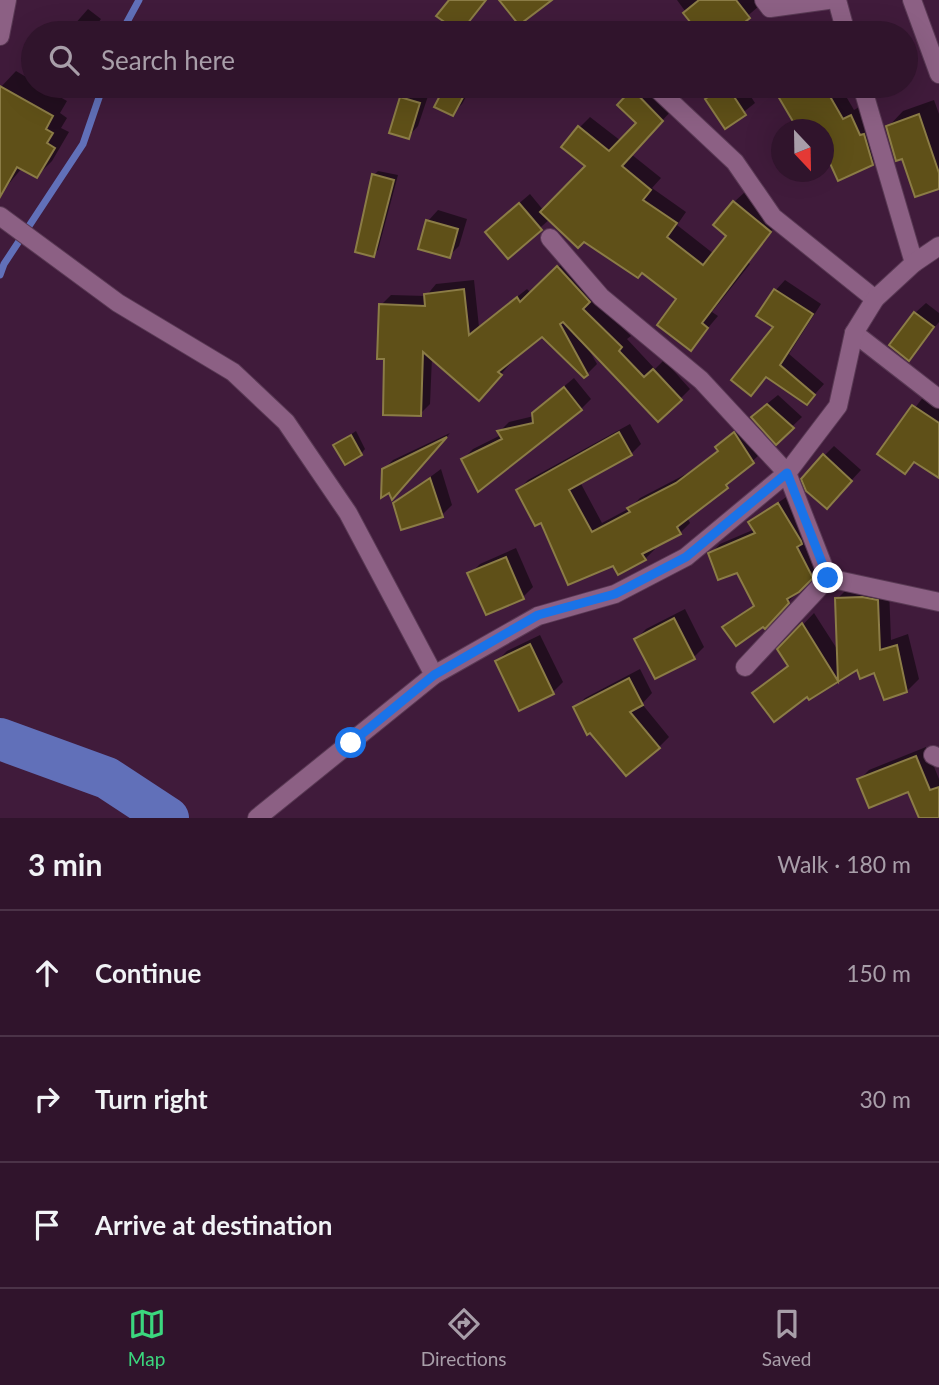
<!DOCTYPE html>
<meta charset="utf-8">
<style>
body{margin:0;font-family:Lato,sans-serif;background:#3c2138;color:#f1f3f6}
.compass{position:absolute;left:771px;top:119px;width:63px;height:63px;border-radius:50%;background:#30142c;box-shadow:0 7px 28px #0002;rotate:158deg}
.stop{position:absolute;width:21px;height:21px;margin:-16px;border:5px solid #1a73e8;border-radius:50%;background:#fff}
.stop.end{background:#1a73e8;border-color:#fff;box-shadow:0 2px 7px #0008}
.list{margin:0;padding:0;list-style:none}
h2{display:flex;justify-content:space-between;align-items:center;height:91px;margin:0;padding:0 28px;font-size:30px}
h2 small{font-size:23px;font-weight:400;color:#a89ea9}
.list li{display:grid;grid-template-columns:46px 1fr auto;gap:21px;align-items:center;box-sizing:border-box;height:126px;padding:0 28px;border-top:2px solid #4b3348}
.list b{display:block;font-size:26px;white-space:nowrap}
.list em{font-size:23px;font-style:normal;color:#a89ea9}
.icon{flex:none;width:38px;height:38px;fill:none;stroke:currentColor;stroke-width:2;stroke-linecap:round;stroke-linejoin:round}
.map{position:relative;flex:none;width:939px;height:818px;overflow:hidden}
.search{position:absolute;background:#30142c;box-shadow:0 7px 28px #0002;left:21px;right:21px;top:21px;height:77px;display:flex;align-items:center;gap:18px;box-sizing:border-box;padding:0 24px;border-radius:38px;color:#a89ea9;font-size:26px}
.sheet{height:469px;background:#30142c}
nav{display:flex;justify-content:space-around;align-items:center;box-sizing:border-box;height:98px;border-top:2px solid #4b3348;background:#30142c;font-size:19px;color:#a89ea9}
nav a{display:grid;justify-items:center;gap:4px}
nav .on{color:#3bd77e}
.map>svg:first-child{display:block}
.shadow{fill:#0007}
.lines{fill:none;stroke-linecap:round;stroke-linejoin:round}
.stream{stroke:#6170b9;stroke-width:7}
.river{stroke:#6170b9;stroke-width:42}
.building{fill:#5f5018;stroke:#8b7c46;stroke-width:2}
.minor-casing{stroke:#593954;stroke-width:20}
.minor{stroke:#8c6084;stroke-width:18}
.route{stroke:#1a73e8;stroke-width:9}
</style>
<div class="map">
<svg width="939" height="818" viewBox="0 0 939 818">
<rect width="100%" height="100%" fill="#401b3b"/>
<g class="shadow">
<polygon points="677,0 754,0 759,6 728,33 701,33"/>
<polygon points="88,9 101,19 92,31 95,33 67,33"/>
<polygon points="16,71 33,81 33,86 41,86 67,101 60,113 67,118 61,128 69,132 52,161 37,176 22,168 2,192 0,88"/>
<polygon points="447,86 472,86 462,104 452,114 436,106"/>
<polygon points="639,86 651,86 673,109 631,154 661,178 652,188 686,212 677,225 714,254 729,236 734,202 745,192 780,220 747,261 750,264 712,312 718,316 691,348 678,299 643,271 550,219 508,256 497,222 530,194 544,211 588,166 579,128 590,117 621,141 638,123 620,105"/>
<polygon points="723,86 744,86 755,103 726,126 708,99"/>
<polygon points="781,86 840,86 854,110 861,106 882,153 872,163 824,130 777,90"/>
<polygon points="412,88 429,93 418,126 408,137 402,98"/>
<polygon points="934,100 939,114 939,187 888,127 903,111"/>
<polygon points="378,171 398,175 378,250 373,255 374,175"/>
<polygon points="438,210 467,219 459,246 449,256 428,221"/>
<polygon points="568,258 591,298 631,336 627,339 655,369 664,360 690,389 680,399 588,348 597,364 587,374 542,334 508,362 510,364 489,388 432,357 430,404 420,414 386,357 381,305 391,295 426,296 436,284 474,280 479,327 527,289 531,293"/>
<polygon points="785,280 821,304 789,354 824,384 807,403 767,375 776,327 775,291"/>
<polygon points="926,303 939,313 939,322 909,359 915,313"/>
<polygon points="574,378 591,399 581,409 463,459 473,449 501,435 499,432 509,422 534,416 544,403"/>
<polygon points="778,395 802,417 776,442 763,407"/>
<polygon points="924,396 939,406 939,476 916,461 905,472 880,454"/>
<polygon points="744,423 763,451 727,486 687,517 690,523 680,533 653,546 655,549 645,559 614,564 542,520 518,490 528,480 630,424 641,444 631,454 580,482 602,523 630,508 640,498 688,473 719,450"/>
<polygon points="356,431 365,449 361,454 335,445"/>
<polygon points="450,433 400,488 383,470 393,460"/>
<polygon points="834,446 861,470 836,497 824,456"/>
<polygon points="441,469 452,505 442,515 395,503"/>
<polygon points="789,495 821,567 774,617 724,627 755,604 737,571 710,554 720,544 755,529 751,522"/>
<polygon points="516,548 533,587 523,597 470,574 480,564"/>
<polygon points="849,587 889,589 891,640 908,634 919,679 907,691 875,671 858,667 809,698 807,695 754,693 789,665 779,650 814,613 839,652 837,599"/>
<polygon points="685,609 704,647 694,657 636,639 646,629"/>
<polygon points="540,635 563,682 553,692 520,708 497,661 507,651"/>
<polygon points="640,669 652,693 642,704 669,737 659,747 575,708 585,698"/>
<polygon points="926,747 939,779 939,816 921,818 909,790 859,780 869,770"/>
</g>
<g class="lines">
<g class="stream">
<polyline points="121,33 139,0"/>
<polyline points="0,275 4,264 83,144 103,86"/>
</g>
<polyline class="river" points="0,739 107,778 168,818"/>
</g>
<g class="building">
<polygon points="449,0 486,0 460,33 436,16"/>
<polygon points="499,0 552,0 519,25"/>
<polygon points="699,0 736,0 750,18 731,33 699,33 683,13"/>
<polygon points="0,86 53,116 46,129 53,133 47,143 55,148 37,178 17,167 0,197"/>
<polygon points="445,86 469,86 453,116 434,107"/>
<polygon points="727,86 746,115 725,129 705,99"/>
<polygon points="772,86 824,86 843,119 851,115 860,135 864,134 873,165 838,181 823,148 823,130 798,130"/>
<polygon points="632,89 663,121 622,166 651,190 643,200 677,223 667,237 703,265 726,236 713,225 733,201 771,232 702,323 708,328 691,351 657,325 676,299 642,273 638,278 584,242 578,248 540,212 585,166 561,147 578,126 609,151 636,123 617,105"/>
<polygon points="400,97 420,103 409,139 389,133"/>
<polygon points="919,114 939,173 939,189 915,197 902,159 896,161 886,126"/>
<polygon points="372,174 394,180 374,257 355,252"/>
<polygon points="519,203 542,230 508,259 485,232"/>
<polygon points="426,220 458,229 450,258 418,249"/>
<polygon points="557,266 590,302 583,309 622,347 619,351 644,377 653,369 682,400 658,422 563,322 560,324 588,375 584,378 542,337 498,372 502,375 479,401 423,352 421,416 383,415 384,359 377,359 379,304 425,306 424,294 464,289 469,335 517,297 520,302"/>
<polygon points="774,289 813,314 780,365 815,395 807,405 766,377 751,396 731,380 773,327 756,316"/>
<polygon points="914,312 934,327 909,361 889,345"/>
<polygon points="564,387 582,410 478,492 461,459 502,439 497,431 533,423 532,413"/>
<polygon points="767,404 794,428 776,445 751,417"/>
<polygon points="912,405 939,423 939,478 914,462 905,474 877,454"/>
<polygon points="619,432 632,455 569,490 592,532 630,512 627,508 676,483 718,451 715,447 734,432 754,463 726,485 728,488 677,527 681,534 642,554 646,560 618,575 613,566 568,585 541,523 535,526 516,490"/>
<polygon points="351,435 362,455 345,465 333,445"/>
<polygon points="447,437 392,500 389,493 381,498 382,469"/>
<polygon points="823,454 852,481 827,509 806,491 801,479"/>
<polygon points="430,478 443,517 401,530 393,503"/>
<polygon points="778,503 801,541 802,544 797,547 813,578 799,592 787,599 789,603 765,629 763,627 736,646 722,627 754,606 737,573 718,580 708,553 755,533 748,522"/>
<polygon points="506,557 524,599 486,615 467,573"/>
<polygon points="862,597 878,600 880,650 897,645 907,692 884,700 874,673 860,679 857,670 809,700 807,697 774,722 752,693 788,666 777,649 802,623 838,681 835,598"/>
<polygon points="674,618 695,659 655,679 634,639"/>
<polygon points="530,644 554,694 519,711 495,661"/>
<polygon points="629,678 643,705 630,712 660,748 626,776 590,733 587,735 573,707"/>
<polygon points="916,756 930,790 939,787 939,818 919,818 908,792 869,808 857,779"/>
</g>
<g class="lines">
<defs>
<g id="minor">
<polyline points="764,0 770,8 828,0"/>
<polyline points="837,0 846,33"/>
<polyline points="912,0 939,74"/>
<polyline points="0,36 7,0"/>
<polyline points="654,86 735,162 773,217 875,299"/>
<polyline points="862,86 914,263"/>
<polyline points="0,216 118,303 233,372 286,422 348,513 434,675"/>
<polyline points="550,238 601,297 701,380 787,473 828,578"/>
<polyline points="854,333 939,399"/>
<polyline points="745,667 828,578 939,602"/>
<polyline points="933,755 939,758"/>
<polyline points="257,818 434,675 538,616 615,594 686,557 787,473 838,406 854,333 875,299 914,263 939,246"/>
</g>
</defs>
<use href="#minor" class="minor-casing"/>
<use href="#minor" class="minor"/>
</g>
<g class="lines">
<polyline class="route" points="351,743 434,675 538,615 615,594 686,557 787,473 828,578"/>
</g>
</svg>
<svg class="compass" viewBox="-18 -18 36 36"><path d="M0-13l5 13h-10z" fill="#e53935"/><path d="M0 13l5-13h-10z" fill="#a89ea9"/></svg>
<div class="stop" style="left:351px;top:743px"></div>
<div class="stop end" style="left:828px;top:578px"></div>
<div class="search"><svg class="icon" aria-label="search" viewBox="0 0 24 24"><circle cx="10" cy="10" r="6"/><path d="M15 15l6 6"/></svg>Search here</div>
</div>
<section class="sheet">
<h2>3 min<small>Walk · 180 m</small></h2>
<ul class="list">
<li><svg class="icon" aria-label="ahead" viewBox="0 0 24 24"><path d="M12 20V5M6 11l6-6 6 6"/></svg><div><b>Continue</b></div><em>150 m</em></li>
<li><svg class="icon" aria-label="right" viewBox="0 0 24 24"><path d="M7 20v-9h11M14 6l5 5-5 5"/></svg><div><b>Turn right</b></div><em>30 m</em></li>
<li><svg class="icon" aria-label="arrive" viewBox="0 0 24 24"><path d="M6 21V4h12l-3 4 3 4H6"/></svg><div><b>Arrive at destination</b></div></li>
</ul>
</section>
<nav>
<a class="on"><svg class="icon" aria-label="map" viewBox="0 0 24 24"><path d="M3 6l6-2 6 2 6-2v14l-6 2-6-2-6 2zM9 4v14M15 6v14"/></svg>Map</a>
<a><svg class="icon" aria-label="directions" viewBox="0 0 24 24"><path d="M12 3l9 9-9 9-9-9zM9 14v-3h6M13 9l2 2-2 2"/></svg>Directions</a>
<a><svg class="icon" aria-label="saved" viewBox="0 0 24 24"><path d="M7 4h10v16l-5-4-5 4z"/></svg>Saved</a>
</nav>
